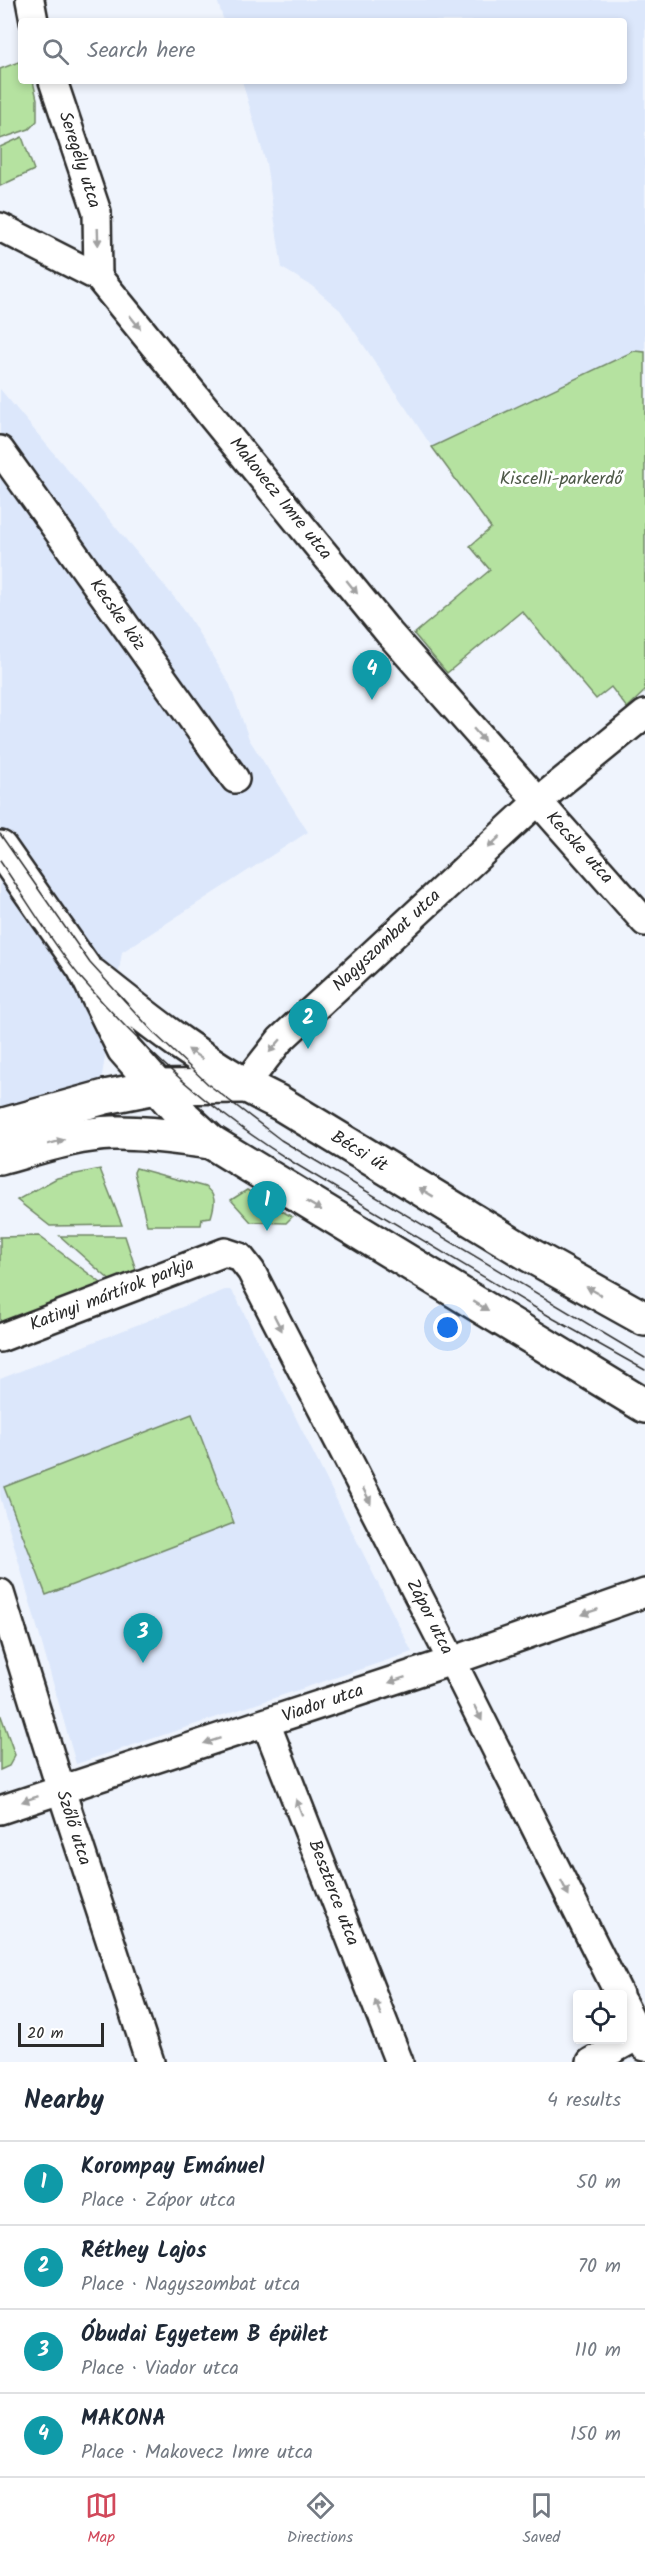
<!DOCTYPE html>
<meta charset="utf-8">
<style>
body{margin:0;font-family:Kalam,sans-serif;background:#f2f2f3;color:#1f2937}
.controls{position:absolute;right:18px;bottom:18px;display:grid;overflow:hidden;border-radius:6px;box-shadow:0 3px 9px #0003}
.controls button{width:54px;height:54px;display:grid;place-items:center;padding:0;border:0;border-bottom:2px solid #e0e1e3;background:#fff;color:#1f2937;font:30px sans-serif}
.scale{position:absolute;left:18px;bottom:15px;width:86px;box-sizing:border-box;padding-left:6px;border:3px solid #2b2b2b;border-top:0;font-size:16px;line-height:21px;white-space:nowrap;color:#2b2b2b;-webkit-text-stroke:4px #fff;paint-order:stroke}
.you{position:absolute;left:448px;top:1328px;width:21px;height:21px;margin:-15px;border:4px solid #fff;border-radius:50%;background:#1a73e8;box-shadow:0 0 0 9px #1a73e833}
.badge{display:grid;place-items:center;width:39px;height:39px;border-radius:50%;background:#d1495b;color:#fff;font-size:20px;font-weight:700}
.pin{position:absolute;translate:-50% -50px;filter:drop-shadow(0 2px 3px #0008)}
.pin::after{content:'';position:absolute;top:32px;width:21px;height:18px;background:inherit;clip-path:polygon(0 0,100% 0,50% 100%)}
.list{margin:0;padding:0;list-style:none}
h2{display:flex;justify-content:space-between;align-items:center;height:78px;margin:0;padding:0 24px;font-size:26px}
h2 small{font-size:20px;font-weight:400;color:#747a83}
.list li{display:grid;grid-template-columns:39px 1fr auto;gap:18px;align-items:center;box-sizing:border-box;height:84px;padding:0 24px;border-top:2px solid #e0e1e3}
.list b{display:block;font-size:22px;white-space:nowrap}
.list p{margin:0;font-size:20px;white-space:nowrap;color:#747a83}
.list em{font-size:20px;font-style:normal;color:#747a83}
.icon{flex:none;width:33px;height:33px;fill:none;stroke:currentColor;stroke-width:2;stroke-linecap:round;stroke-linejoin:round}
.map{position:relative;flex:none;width:645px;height:2062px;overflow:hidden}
.search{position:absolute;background:#fff;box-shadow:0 3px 9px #0003;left:18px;right:18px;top:18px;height:66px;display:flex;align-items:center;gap:15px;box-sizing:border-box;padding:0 21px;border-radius:6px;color:#747a83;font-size:22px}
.sheet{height:414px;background:#fff}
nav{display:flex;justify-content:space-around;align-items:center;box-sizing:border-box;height:84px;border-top:2px solid #e0e1e3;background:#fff;font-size:16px;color:#747a83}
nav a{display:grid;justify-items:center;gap:3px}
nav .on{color:#d1495b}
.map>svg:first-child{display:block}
.built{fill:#dce7fb}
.green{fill:#b5e2a0;stroke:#708666;stroke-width:1.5}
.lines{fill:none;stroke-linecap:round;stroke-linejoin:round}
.street-casing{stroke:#2b2b2b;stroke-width:32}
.secondary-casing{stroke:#2b2b2b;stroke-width:38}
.street{stroke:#fff;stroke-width:27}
.secondary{stroke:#fff;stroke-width:33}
.tram{stroke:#2b2b2b;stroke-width:1.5}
.oneway{fill:#a0a0a0}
.labels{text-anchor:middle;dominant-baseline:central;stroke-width:6;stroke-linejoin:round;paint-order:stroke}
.street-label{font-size:18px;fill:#2b2b2b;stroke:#fff}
.park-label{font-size:18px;fill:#4e5948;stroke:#fff}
</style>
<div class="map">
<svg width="645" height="2062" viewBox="0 0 645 2062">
<rect width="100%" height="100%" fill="#eff4fd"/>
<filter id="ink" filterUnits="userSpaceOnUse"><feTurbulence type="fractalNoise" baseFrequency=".0167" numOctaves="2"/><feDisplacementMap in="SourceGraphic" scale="12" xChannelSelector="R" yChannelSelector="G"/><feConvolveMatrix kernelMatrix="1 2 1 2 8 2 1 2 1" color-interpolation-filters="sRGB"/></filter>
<g filter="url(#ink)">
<g class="built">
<polygon points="217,0 645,0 645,352 634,351 432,447 340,310 312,286 282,268 266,163 242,81 624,81 624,21 224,21"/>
<polygon points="0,389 184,609 230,685 249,739 308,832 122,952 100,1088 0,1112"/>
<polygon points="225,1290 230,1290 236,1297 412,1652 76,1764 0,1496 0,1379"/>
</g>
<g class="green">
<polygon points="21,61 21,81 33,81 37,99 37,121 29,129 0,139 0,69"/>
<polygon points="22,137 34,170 0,186 0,147"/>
<polygon points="634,351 645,352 645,691 627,708 611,687 596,699 522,611 447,673 414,634 490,570 470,546 491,528 432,447"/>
<path d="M136,1168L205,1187C217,1195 215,1204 211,1217L202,1218L201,1225H147L134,1172Z"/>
<polygon points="100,1169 122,1225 50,1226 17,1200 57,1178"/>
<polygon points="247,1190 292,1217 286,1223 251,1222 231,1200"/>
<polygon points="39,1236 105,1286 0,1328 0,1237"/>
<polygon points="60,1236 125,1236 137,1273 113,1283"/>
<polygon points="192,1414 234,1523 46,1595 4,1487"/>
<polygon points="0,1713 15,1755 9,1766 0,1770"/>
</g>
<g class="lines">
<defs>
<g id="street">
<polyline points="30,0 34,21"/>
<polyline points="53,81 97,212 98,277"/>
<polyline points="0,227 98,277 389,633 645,922"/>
<polyline points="0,450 235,779"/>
<polyline points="244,1086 280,1040 537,802 645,714"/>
<polyline points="0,1338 225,1252 240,1257 251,1271 452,1661 619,1994"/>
<polyline points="0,1593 61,1790 150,2062"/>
<polyline points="266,1723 399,2062"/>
<polyline points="0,1810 452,1661 645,1593"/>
<polyline points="622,2002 645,2047"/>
<polyline points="591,2062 645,2032"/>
</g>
<g id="secondary">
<polyline points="0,848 84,968 124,1049 184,1117 211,1142 645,1406"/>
<path d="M92,975C152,1023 211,1070 280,1103L530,1255L645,1319"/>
<polyline points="0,1126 105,1097 156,1087 244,1086"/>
<path d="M0,1158C37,1148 75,1134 113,1133C146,1132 179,1138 211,1142"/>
</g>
</defs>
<use href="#street" class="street-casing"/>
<use href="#secondary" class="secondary-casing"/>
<use href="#street" class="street"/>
<use href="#secondary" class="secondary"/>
<g class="tram">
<polyline points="0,834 90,963 157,1036 209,1085 281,1140 645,1358"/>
<path d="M0,861C26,899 51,942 81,978C143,1050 213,1113 294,1163L554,1319L645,1370"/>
</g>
</g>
<defs><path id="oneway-solid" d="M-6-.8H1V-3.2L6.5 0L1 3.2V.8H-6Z" transform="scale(1.5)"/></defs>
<g class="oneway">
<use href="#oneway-solid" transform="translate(98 237) rotate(88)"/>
<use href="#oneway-solid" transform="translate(135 322) rotate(51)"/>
<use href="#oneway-solid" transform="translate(352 587) rotate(51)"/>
<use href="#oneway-solid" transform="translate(479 735) rotate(49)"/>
<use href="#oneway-solid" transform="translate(494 842) rotate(137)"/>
<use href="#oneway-solid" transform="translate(275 1046) rotate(131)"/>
<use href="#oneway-solid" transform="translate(195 1054) rotate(-145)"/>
<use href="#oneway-solid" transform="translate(56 1142) rotate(-15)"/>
<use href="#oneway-solid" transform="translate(426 1192) rotate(-149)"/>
<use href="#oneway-solid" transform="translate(314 1206) rotate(31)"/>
<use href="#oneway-solid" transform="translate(594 1291) rotate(-151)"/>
<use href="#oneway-solid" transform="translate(481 1306) rotate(31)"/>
<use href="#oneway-solid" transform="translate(278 1323) rotate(63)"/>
<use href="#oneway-solid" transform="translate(367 1496) rotate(63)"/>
<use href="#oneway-solid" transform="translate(590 1612) rotate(161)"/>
<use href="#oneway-solid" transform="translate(397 1680) rotate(161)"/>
<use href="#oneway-solid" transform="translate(478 1713) rotate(63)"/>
<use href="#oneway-solid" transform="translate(212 1741) rotate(162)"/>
<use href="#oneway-solid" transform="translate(30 1799) rotate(161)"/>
<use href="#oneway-solid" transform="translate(299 1807) rotate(-111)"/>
<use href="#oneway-solid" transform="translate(565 1888) rotate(63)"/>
<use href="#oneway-solid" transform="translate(378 2008) rotate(-111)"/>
</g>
</g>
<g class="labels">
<g class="street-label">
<text transform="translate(79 160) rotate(72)">Seregély utca</text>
<text transform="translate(280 499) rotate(51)">Makovecz Imre utca</text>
<text transform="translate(117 615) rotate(55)">Kecske köz</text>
<text transform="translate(579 848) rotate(48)">Kecske utca</text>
<text transform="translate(387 941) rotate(-43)">Nagyszombat utca</text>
<text transform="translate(359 1152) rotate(31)">Bécsi út</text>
<text transform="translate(112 1295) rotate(-21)">Katinyi mártírok parkja</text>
<text transform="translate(429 1617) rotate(63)">Zápor utca</text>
<text transform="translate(323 1704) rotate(-19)">Viador utca</text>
<text transform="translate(73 1828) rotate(72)">Szőlő utca</text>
<text transform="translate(333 1893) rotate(69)">Beszterce utca</text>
</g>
<g class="park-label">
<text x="561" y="479">Kiscelli-parkerdő</text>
</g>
</g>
</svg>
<div class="controls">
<button><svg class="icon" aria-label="locate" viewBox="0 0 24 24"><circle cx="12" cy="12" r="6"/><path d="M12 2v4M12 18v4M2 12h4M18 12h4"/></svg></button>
</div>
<div class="scale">20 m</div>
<div class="you"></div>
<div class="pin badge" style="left:267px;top:1231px;background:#0f9aa8">1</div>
<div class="pin badge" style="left:308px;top:1049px;background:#0f9aa8">2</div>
<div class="pin badge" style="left:143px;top:1663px;background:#0f9aa8">3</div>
<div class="pin badge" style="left:372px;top:700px;background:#0f9aa8">4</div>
<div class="search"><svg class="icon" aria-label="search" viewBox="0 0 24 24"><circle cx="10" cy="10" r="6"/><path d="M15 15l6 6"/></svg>Search here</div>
</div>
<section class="sheet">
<h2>Nearby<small>4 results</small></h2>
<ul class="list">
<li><span class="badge" style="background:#0f9aa8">1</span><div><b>Korompay Emánuel</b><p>Place · Zápor utca</p></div><em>50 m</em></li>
<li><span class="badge" style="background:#0f9aa8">2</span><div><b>Réthey Lajos</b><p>Place · Nagyszombat utca</p></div><em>70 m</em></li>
<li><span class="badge" style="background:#0f9aa8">3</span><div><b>Óbudai Egyetem B épület</b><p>Place · Viador utca</p></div><em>110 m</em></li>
<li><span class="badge" style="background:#0f9aa8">4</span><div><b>MAKONA</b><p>Place · Makovecz Imre utca</p></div><em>150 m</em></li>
</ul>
</section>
<nav>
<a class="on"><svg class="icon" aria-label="map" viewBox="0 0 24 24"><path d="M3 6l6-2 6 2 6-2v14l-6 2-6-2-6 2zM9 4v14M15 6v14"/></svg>Map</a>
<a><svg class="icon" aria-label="directions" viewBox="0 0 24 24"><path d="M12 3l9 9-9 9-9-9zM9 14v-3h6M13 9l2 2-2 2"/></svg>Directions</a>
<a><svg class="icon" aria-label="saved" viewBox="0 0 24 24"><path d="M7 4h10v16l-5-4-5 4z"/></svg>Saved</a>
</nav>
